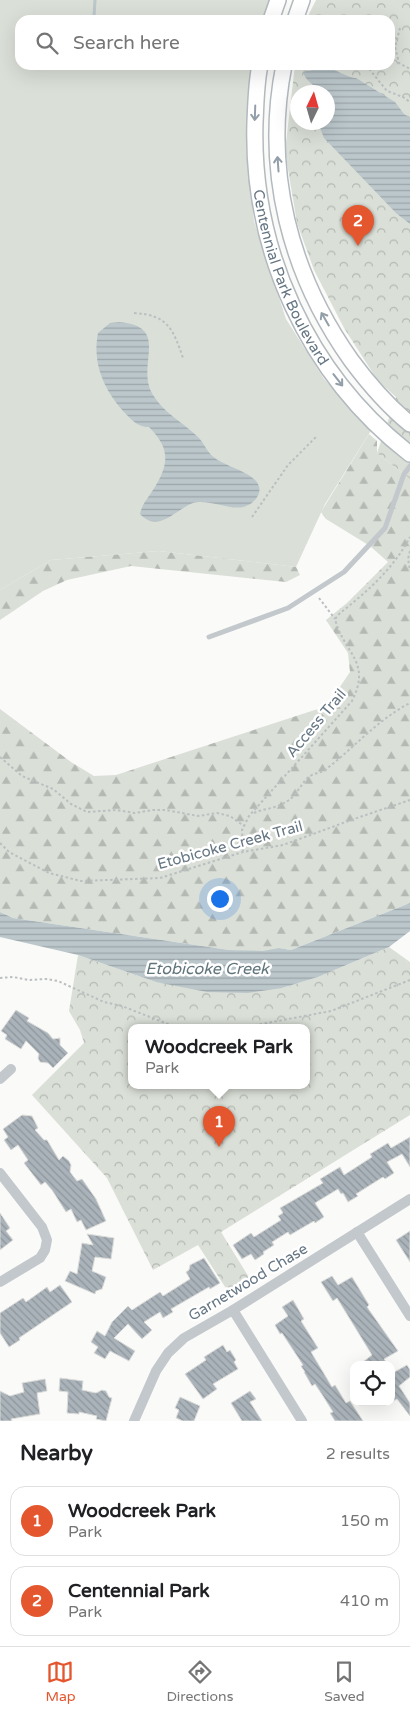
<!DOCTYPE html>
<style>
body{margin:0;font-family:"Varela Round",sans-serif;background:#f2f2f2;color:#202124}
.controls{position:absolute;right:15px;bottom:15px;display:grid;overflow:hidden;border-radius:10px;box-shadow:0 5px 20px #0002}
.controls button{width:45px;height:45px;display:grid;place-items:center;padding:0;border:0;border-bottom:1px solid #e0e0e0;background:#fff;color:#202124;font:25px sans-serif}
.compass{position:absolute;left:290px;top:85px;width:45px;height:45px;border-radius:50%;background:#fff;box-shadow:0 5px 20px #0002;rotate:5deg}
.you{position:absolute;left:219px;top:898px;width:18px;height:18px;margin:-12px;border:4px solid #fff;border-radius:50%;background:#1a73e8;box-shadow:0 0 0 8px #1a73e833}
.badge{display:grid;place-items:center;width:32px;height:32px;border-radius:50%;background:#e4572e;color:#fff;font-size:16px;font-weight:700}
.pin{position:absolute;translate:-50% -41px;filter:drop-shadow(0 1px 2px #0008)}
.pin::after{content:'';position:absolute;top:26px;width:18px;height:15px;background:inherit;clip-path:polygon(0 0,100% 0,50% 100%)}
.popup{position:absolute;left:128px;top:1024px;width:182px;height:65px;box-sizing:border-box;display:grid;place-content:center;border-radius:10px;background:#fff;filter:drop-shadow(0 1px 4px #0005);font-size:16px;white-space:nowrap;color:#757577}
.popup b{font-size:19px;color:#202124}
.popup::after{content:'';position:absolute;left:50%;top:100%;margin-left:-10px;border:10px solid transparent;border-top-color:#fff}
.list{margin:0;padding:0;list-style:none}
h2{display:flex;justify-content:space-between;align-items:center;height:65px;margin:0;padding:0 20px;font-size:21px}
h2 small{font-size:16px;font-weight:400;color:#757577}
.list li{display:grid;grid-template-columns:32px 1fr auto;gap:15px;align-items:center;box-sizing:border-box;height:70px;margin:0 10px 10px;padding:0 10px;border:1px solid #e0e0e0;border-radius:15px}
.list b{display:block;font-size:19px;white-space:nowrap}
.list p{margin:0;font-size:16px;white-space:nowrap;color:#757577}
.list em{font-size:16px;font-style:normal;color:#757577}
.icon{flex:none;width:28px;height:28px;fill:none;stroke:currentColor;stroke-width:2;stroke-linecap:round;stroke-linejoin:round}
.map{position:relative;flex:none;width:410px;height:1421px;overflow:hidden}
.search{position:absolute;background:#fff;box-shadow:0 5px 20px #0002;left:15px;right:15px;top:15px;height:55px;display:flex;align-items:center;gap:12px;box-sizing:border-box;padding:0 18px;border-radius:15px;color:#757577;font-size:19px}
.sheet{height:225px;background:#fff}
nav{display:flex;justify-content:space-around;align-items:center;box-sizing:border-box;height:70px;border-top:1px solid #e0e0e0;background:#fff;font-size:14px;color:#757577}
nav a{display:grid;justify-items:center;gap:2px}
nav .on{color:#e4572e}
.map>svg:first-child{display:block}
.grass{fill:#dadfd7}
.forest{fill:url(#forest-firs)}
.park{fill:url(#park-crowns);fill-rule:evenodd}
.water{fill:url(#water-rules)}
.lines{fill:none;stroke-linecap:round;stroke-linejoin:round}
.stream{stroke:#bbc7cb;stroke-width:3}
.building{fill:url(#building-back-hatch);stroke:#dcdcda}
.secondary-casing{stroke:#b3babf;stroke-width:18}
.path{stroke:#bbbfc2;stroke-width:2;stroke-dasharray:2.5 2.5;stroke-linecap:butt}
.lane{stroke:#c3c8cc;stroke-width:5}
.street{stroke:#c3c8cc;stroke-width:10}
.secondary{stroke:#fff;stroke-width:15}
.oneway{stroke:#939fa8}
.labels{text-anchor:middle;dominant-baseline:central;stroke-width:5;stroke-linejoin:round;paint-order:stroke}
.street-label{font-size:15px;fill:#657683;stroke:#fff}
.water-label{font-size:16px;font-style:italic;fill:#60757c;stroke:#fff}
</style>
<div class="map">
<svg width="410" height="1421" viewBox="0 0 410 1421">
<defs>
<pattern id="forest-firs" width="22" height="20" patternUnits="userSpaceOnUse" patternTransform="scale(1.25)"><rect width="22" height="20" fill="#dadfd7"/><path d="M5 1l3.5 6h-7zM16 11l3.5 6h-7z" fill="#b4b9b4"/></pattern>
<pattern id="park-crowns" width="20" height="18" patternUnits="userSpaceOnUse" patternTransform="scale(1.25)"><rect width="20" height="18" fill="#dadfd7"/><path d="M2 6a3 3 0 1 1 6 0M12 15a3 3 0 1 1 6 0" fill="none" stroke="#b4b9b4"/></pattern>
<pattern id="water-rules" width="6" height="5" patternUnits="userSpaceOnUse" patternTransform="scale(1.25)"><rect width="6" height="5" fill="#bbc7cb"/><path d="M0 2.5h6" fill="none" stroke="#9ca6aa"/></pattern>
<pattern id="building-back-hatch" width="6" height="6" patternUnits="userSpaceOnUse" patternTransform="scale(1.25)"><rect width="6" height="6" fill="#aab3b9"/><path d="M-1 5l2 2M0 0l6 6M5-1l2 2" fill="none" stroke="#8e969c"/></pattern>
</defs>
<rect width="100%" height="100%" fill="#fafaf8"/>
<polygon class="grass" points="0,0 273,0 265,20 20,20 20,65 253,65 249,99 248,159 254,221 286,319 324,379 372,429 325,504 296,567 159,551 51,560 0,590"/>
<g class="forest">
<polygon points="369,434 377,441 377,453 410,479 410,903 291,950 279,948 263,952 229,950 13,918 0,912 0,709 71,762 94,776 116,775 327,706 350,672 348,653 326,620 347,603 388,562 370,546 326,519 321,512"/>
<polygon points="159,551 296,567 300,575 286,582 131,566 67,580 43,591 0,620 0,590 51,560"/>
</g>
<g class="park">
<path d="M316,0H410V479L377,453L396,397L378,381L344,328L314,270L297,223L285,151L295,65H390V20H306ZM298,92H328V122H298Z"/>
<path d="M389,947L410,962V1115L221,1232L250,1279L229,1293L198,1245L153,1270L107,1178L32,1095L84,1043L80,1030L69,1011L78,955L156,982L282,988L318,977ZM132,1028H306V1086H132Z"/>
</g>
<g class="water">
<path d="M327,67C336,70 349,78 356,78L395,102L404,114L410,118V224L396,213L324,138L318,123L328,122V92H318C315,84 305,81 303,72Z"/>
<path d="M119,322C167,326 141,358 149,386C150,391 155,398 158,402C169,416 186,425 198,437C205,444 207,453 215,458C227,468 264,474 259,493C257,499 252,504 246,506C233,512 208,498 193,503C176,509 159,534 140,514C142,504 148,498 153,490C169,465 171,449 149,427C137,427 132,420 124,412C104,390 92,363 98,333L110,323Z"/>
<polygon points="410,903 410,931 389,947 318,977 282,988 248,993 207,992 156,982 78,955 0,937 0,912 13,918 229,950 263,951 279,948 291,950"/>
</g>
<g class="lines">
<polyline class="stream" points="95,0 94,16 96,20"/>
</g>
<g class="building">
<polygon points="16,1010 29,1018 27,1021 48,1033 53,1039 60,1038 60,1045 68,1053 53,1068 48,1063 40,1062 38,1058 39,1054 26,1041 21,1049 5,1039 7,1035 1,1031"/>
<polygon points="22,1115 32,1116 38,1128 35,1130 44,1140 47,1140 59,1160 63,1156 69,1161 71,1165 70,1172 77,1181 82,1179 96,1199 106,1221 86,1230 81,1220 77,1222 71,1209 66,1212 52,1190 45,1182 41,1185 24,1163 28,1160 18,1145 11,1150 4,1140 8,1137 3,1129"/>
<polygon points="410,1137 410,1167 402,1154 387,1162 394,1173 385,1179 383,1177 356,1194 358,1196 348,1202 343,1193 341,1194 338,1189 315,1203 324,1217 315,1223 314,1221 290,1235 288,1232 272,1242 274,1245 263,1252 264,1254 255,1260 251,1254 242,1259 240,1256 233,1245 251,1233 254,1237 281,1220 278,1216 283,1213 280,1208 323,1183 320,1179 340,1167 344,1175 372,1157 370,1154 388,1143 391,1148"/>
<polygon points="0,1213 10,1228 6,1231 13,1240 0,1250"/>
<polygon points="410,1231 410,1262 396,1240"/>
<polygon points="87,1234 114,1238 111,1259 95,1257 92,1271 106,1277 102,1289 96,1291 95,1294 65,1281 70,1271 77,1274 82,1243 93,1245"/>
<polygon points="204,1258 220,1283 210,1289 209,1287 171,1309 173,1312 163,1318 160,1312 144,1322 152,1330 142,1339 128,1324 114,1338 135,1351 129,1361 110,1351 105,1359 94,1353 98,1347 91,1342 97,1331 105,1336 112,1322 128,1306 132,1310 160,1292 163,1296 190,1279 186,1272 189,1270 190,1265"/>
<polygon points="332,1276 338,1285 352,1277 369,1305 367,1307 398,1351 384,1359 388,1365 359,1365 372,1355 337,1298 333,1301 321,1282"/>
<polygon points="60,1285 72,1302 19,1338 20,1340 9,1347 0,1333 0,1313 23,1298 26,1302 47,1287 50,1292"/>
<polygon points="293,1300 304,1319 301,1321 318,1348 311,1352 332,1387 335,1385 346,1403 350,1401 363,1421 335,1421 330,1413 333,1412 323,1396 315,1384 312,1386 304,1372 305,1372 301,1366 303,1365 282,1333 280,1334 275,1325 288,1316 282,1307"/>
<polygon points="223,1345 227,1352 230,1350 236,1360 234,1362 238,1369 213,1384 217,1389 203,1399 185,1374 206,1360 204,1357"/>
<polygon points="407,1365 410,1370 410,1377 399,1386 410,1403 410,1416 397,1399 391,1402 391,1374"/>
<polygon points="60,1378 83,1381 82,1390 96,1393 102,1390 106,1391 109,1397 112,1398 106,1421 96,1419 97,1416 79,1412 79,1414 67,1413 68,1392 59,1391"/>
<polygon points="45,1379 47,1391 37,1393 40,1414 11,1419 12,1421 0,1421 0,1391 10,1396 24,1392 22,1383"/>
<polygon points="250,1391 256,1399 250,1402 262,1421 242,1421 231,1403"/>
<polygon points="180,1397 200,1406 194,1421 183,1421 176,1418 179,1410 175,1408"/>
</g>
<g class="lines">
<defs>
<g id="secondary">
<polyline points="271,20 278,0"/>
<polyline points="295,20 302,0"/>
<path id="s1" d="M260,65C256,84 256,103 255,122C251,250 308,375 410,454"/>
<path d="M284,65C263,170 290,274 351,360C368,383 388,406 410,424"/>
</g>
</defs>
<use href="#secondary" class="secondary-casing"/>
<g class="path">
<polyline points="400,28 395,47 399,63 410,69"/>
<polyline points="366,65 387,91 403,97 410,102"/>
<path d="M134,313C168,315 173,329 183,358"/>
<polyline points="252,517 288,465 316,437"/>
<polyline points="410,551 408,559 410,570"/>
<polyline points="319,598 335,619"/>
<polyline points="0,757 22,776 53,789 71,804 87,812 116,810 135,813 153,810 166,810 198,816 217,813 230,816 244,826"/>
<path d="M254,813C262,809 272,809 280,805C298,798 299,784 310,776C315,773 320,773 325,770C354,748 377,720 410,703"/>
<polyline points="0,843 9,852 49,873 81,881 160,878 243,852 283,845 354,819 410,800"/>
<path d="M243,851L242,830L249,816L352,701C372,661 344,654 335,619L340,613C367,592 394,568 410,537"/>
<polyline points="0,978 13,977 29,980 46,979 58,981 104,1002 122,1006 178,1028"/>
<polyline points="240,1028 331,1011 410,980"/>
</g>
<polyline class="lane" points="209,637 288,608 344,572 385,528 404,474 410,466"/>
<g class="street">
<polyline points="0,1079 11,1069"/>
<polyline points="0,1173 42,1227 47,1240 45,1250 40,1258 0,1282"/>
<polyline points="357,1232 410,1316"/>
<polyline points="233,1310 302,1421"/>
<polyline points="134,1421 156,1371 168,1353 184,1338 233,1310 410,1199"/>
</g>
<use href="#secondary" class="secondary"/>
</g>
<defs><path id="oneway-shaft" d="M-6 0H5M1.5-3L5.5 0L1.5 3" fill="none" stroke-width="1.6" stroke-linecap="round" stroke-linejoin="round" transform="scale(1.25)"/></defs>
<g class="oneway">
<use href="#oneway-shaft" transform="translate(255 113) rotate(92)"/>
<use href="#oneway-shaft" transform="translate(278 164) rotate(-94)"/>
<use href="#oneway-shaft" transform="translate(325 319) rotate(-120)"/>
<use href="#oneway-shaft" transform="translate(338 380) rotate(52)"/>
</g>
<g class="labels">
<g class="street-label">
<text stroke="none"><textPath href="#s1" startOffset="219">Centennial Park Boulevard</textPath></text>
<text transform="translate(316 723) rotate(-50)">Access Trail</text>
<text transform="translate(230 845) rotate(-15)">Etobicoke Creek Trail</text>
<text transform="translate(248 1282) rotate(-31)">Garnetwood Chase</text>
</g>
<g class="water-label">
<text x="207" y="969">Etobicoke Creek</text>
</g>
</g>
</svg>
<div class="controls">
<button><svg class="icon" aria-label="locate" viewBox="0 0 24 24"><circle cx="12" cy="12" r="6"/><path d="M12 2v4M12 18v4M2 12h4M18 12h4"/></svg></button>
</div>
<svg class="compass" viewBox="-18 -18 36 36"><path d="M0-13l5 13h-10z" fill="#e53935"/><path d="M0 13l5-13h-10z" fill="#757577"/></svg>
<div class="you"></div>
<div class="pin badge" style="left:219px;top:1147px">1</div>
<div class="popup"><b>Woodcreek Park</b>Park</div>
<div class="pin badge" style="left:358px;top:246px">2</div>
<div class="search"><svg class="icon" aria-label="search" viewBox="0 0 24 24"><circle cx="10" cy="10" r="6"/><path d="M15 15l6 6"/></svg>Search here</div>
</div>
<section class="sheet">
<h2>Nearby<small>2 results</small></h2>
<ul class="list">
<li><span class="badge">1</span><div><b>Woodcreek Park</b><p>Park</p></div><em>150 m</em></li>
<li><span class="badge">2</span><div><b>Centennial Park</b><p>Park</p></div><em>410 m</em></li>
</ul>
</section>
<nav>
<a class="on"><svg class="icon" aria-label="map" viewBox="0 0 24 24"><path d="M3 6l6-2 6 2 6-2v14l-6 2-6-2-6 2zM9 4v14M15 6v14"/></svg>Map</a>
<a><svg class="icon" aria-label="directions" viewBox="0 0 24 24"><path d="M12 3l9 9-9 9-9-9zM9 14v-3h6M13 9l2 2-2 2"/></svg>Directions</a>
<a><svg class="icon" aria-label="saved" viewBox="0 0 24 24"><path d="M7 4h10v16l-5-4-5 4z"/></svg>Saved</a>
</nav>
